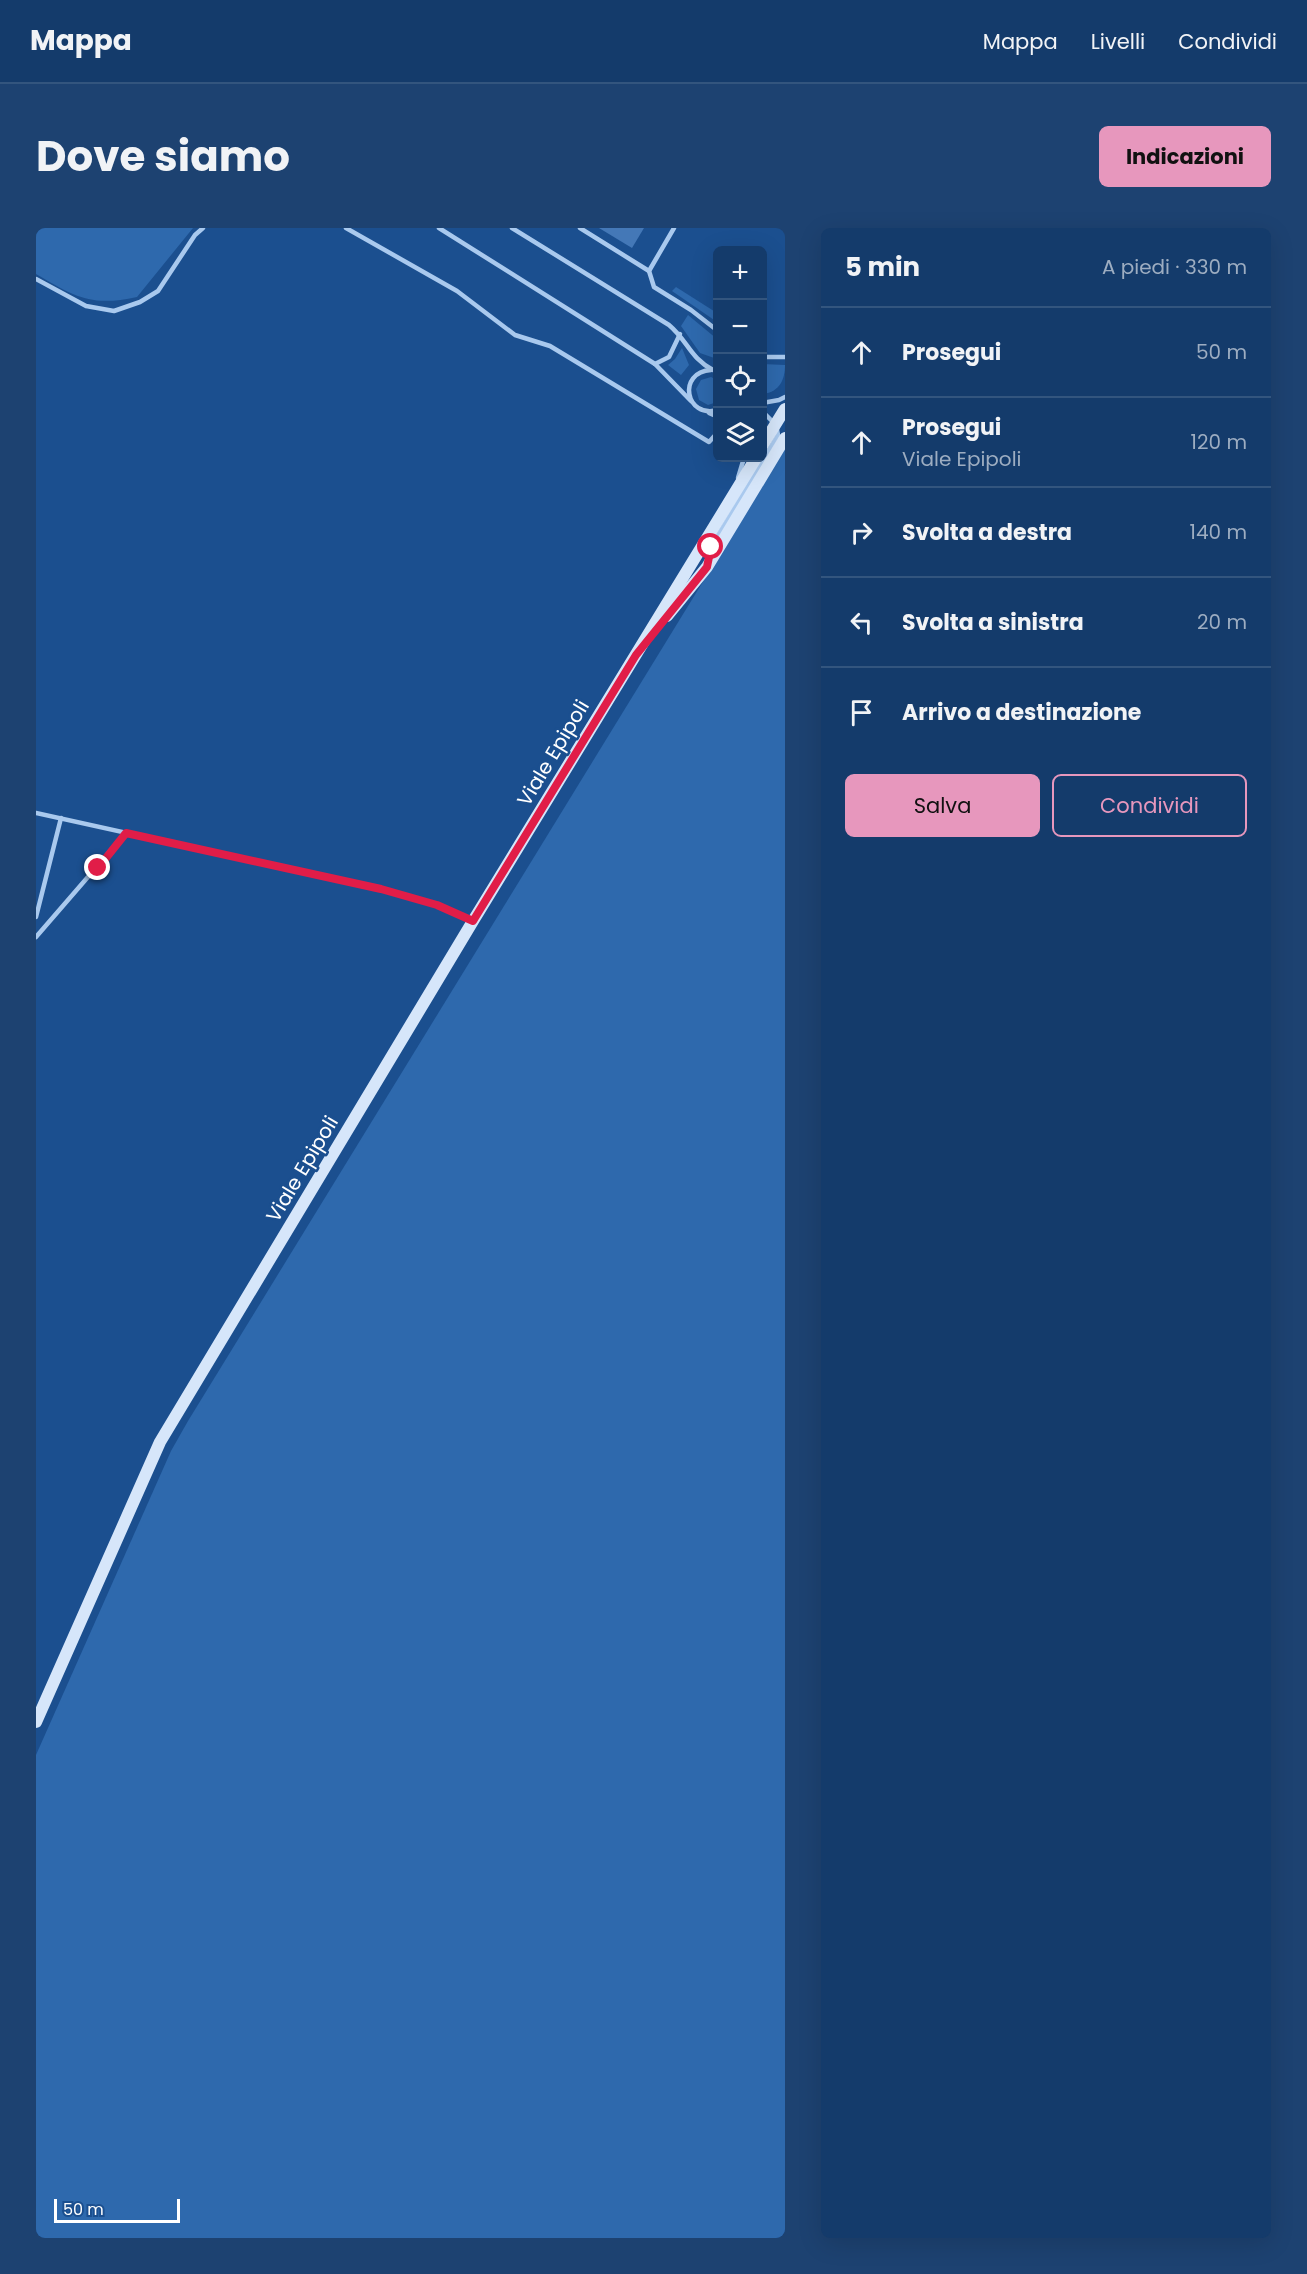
<!DOCTYPE html>
<html lang="it">
<meta charset="utf-8">
<style>
body{margin:0;font-family:Poppins,sans-serif;background:#1d4271;color:#f1f3f6}
.controls{position:absolute;right:18px;top:18px;display:grid;overflow:hidden;border-radius:9px;box-shadow:0 6px 24px #0002}
.controls button{width:54px;height:54px;display:grid;place-items:center;padding:0;border:0;border-bottom:2px solid #33557e;background:#143b6b;color:#f1f3f6;font:30px sans-serif}
.scale{position:absolute;left:18px;bottom:15px;width:126px;box-sizing:border-box;padding-left:6px;border:3px solid #fff;border-top:0;font-size:16px;line-height:21px;white-space:nowrap;color:#fff;-webkit-text-stroke:4px #1b4f8f;paint-order:stroke}
.stop{position:absolute;width:18px;height:18px;margin:-14px;border:4px solid #e11d48;border-radius:50%;background:#fff}
.stop.end{background:#e11d48;border-color:#fff;box-shadow:0 2px 6px #0008}
.list{margin:0;padding:0;list-style:none}
h2{display:flex;justify-content:space-between;align-items:center;height:78px;margin:0;padding:0 24px;font-size:26px}
h2 small{font-size:20px;font-weight:400;color:#9dadc1}
.list li{display:grid;grid-template-columns:39px 1fr auto;gap:18px;align-items:center;box-sizing:border-box;height:90px;padding:0 24px;border-top:2px solid #33557e}
.list b{display:block;font-size:22px;white-space:nowrap}
.list p{margin:0;font-size:20px;white-space:nowrap;color:#9dadc1}
.list em{font-size:20px;font-style:normal;color:#9dadc1}
.actions{display:flex;gap:12px;padding:18px 24px}
.actions a{flex:1;padding:14px 0;border:2px solid #e797bd;border-radius:9px;text-align:center;font-size:21px;color:#e797bd}
.actions .main{background:#e797bd;color:#111}
.icon{flex:none;width:33px;height:33px;fill:none;stroke:currentColor;stroke-width:2;stroke-linecap:round;stroke-linejoin:round}
.map{position:relative;flex:none;width:749px;height:2010px;overflow:hidden;border-radius:9px}
header{display:flex;align-items:center;gap:36px;box-sizing:border-box;height:84px;padding:0 30px;background:#143b6b;border-bottom:2px solid #33557e}
header strong{font-size:28px}
nav{display:flex;gap:33px;margin-inline-start:auto;font-size:21px}
.intro{display:flex;align-items:center;justify-content:space-between;box-sizing:border-box;height:144px;padding:0 36px}
h1{margin:0;font-size:42px}
.button{padding:15px 27px;border-radius:9px;background:#e797bd;color:#111;font-size:21px;font-weight:700}
main{display:flex;gap:36px;padding:0 36px}
aside{flex:1;background:#143b6b;border-radius:9px;box-shadow:0 6px 24px #0002}
.map>svg:first-child{display:block}
.green{fill:#2e69ad}
.building{fill:#4478b7}
.lines{fill:none;stroke-linecap:round;stroke-linejoin:round}
.lane{stroke:#a9c9ee;stroke-width:4.5}
.secondary{stroke:#d6e6fa;stroke-width:12}
.route{stroke:#e11d48;stroke-width:8}
.labels{text-anchor:middle;dominant-baseline:central;stroke-width:5;stroke-linejoin:round;paint-order:stroke}
.street-label{font-size:20px;fill:#fff;stroke:#1b4f8f}
</style>
<header>
<strong>Mappa</strong>
<nav><a>Mappa</a><a>Livelli</a><a>Condividi</a></nav>
</header>
<div class="intro"><h1>Dove siamo</h1><a class="button">Indicazioni</a></div>
<main>
<div class="map">
<svg width="749" height="2010" viewBox="0 0 749 2010">
<rect width="100%" height="100%" fill="#1b4f8f"/>
<g class="green">
<path d="M0,0H157L101,69C55,79 39,69 0,46Z"/>
<polygon points="640,59 681,85 681,94 636,63"/>
<polygon points="652,87 681,111 681,131 664,125 645,98"/>
<polygon points="646,120 653,137 645,147 632,137 639,131"/>
<path d="M726,136L749,137C749,151 744,163 728,166L727,165Z"/>
<polygon points="675,149 681,152 681,174 672,177 663,172 660,161 665,152"/>
<polygon points="749,220 749,2010 0,2010 0,1527 135,1223 152,1193"/>
</g>
<polygon class="building" points="563,0 608,0 596,20"/>
<g class="lines">
<g class="lane">
<polyline points="310,0 421,63 479,107 514,118 673,214 682,204"/>
<polyline points="403,0 619,136 655,173"/>
<path d="M476,0L633,97C652,113 654,130 677,142L682,141"/>
<polyline points="544,0 613,43"/>
<polyline points="638,0 613,43 618,59 655,82 682,103"/>
<polyline points="0,51 50,78 78,83 104,74 122,63 159,7 167,0"/>
<polyline points="726,129 749,129"/>
<polyline points="619,136 633,129 644,106"/>
<path d="M675,142C641,144 649,191 682,182"/>
<polyline points="726,175 743,172 749,169"/>
<polyline points="673,185 682,189"/>
<polyline points="702,250 708,230"/>
<polyline points="674,325 675,319 742,207 740,197 726,183"/>
<polyline points="0,585 345,661 401,677 435,692"/>
<polyline points="0,689 25,590"/>
<polyline points="0,709 90,605"/>
</g>
<g class="secondary">
<polyline points="726,218 749,181"/>
<polyline points="631,388 671,339 749,210"/>
<polyline points="0,1494 124,1214 437,693 720,230"/>
</g>
</g>
<g class="lines">
<polyline class="route" points="62,640 90,605 345,661 401,677 437,693 600,427 671,339 675,319"/>
</g>
<g class="labels">
<g class="street-label">
<text transform="translate(517 525) rotate(-59)">Viale Epipoli</text>
<text transform="translate(266 941) rotate(-59)">Viale Epipoli</text>
</g>
</g>
</svg>
<div class="controls">
<button>+</button>
<button>−</button>
<button><svg class="icon" aria-label="locate" viewBox="0 0 24 24"><circle cx="12" cy="12" r="6"/><path d="M12 2v4M12 18v4M2 12h4M18 12h4"/></svg></button>
<button><svg class="icon" aria-label="layers" viewBox="0 0 24 24"><path d="M12 4l9 5-9 5-9-5zM3 14l9 5 9-5"/></svg></button>
</div>
<div class="scale">50 m</div>
<div class="stop" style="left:675px;top:319px"></div>
<div class="stop end" style="left:62px;top:640px"></div>
</div>
<aside>
<h2>5 min<small>A piedi · 330 m</small></h2>
<ul class="list">
<li><svg class="icon" aria-label="ahead" viewBox="0 0 24 24"><path d="M12 20V5M6 11l6-6 6 6"/></svg><div><b>Prosegui</b></div><em>50 m</em></li>
<li><svg class="icon" aria-label="ahead" viewBox="0 0 24 24"><path d="M12 20V5M6 11l6-6 6 6"/></svg><div><b>Prosegui</b><p>Viale Epipoli</p></div><em>120 m</em></li>
<li><svg class="icon" aria-label="right" viewBox="0 0 24 24"><path d="M7 20v-9h11M14 6l5 5-5 5"/></svg><div><b>Svolta a destra</b></div><em>140 m</em></li>
<li><svg class="icon" aria-label="left" viewBox="0 0 24 24"><path d="M17 20v-9H6M10 6l-5 5 5 5"/></svg><div><b>Svolta a sinistra</b></div><em>20 m</em></li>
<li><svg class="icon" aria-label="arrive" viewBox="0 0 24 24"><path d="M6 21V4h12l-3 4 3 4H6"/></svg><div><b>Arrivo a destinazione</b></div></li>
</ul>
<div class="actions"><a class="main">Salva</a><a>Condividi</a></div>
</aside>
</main>
